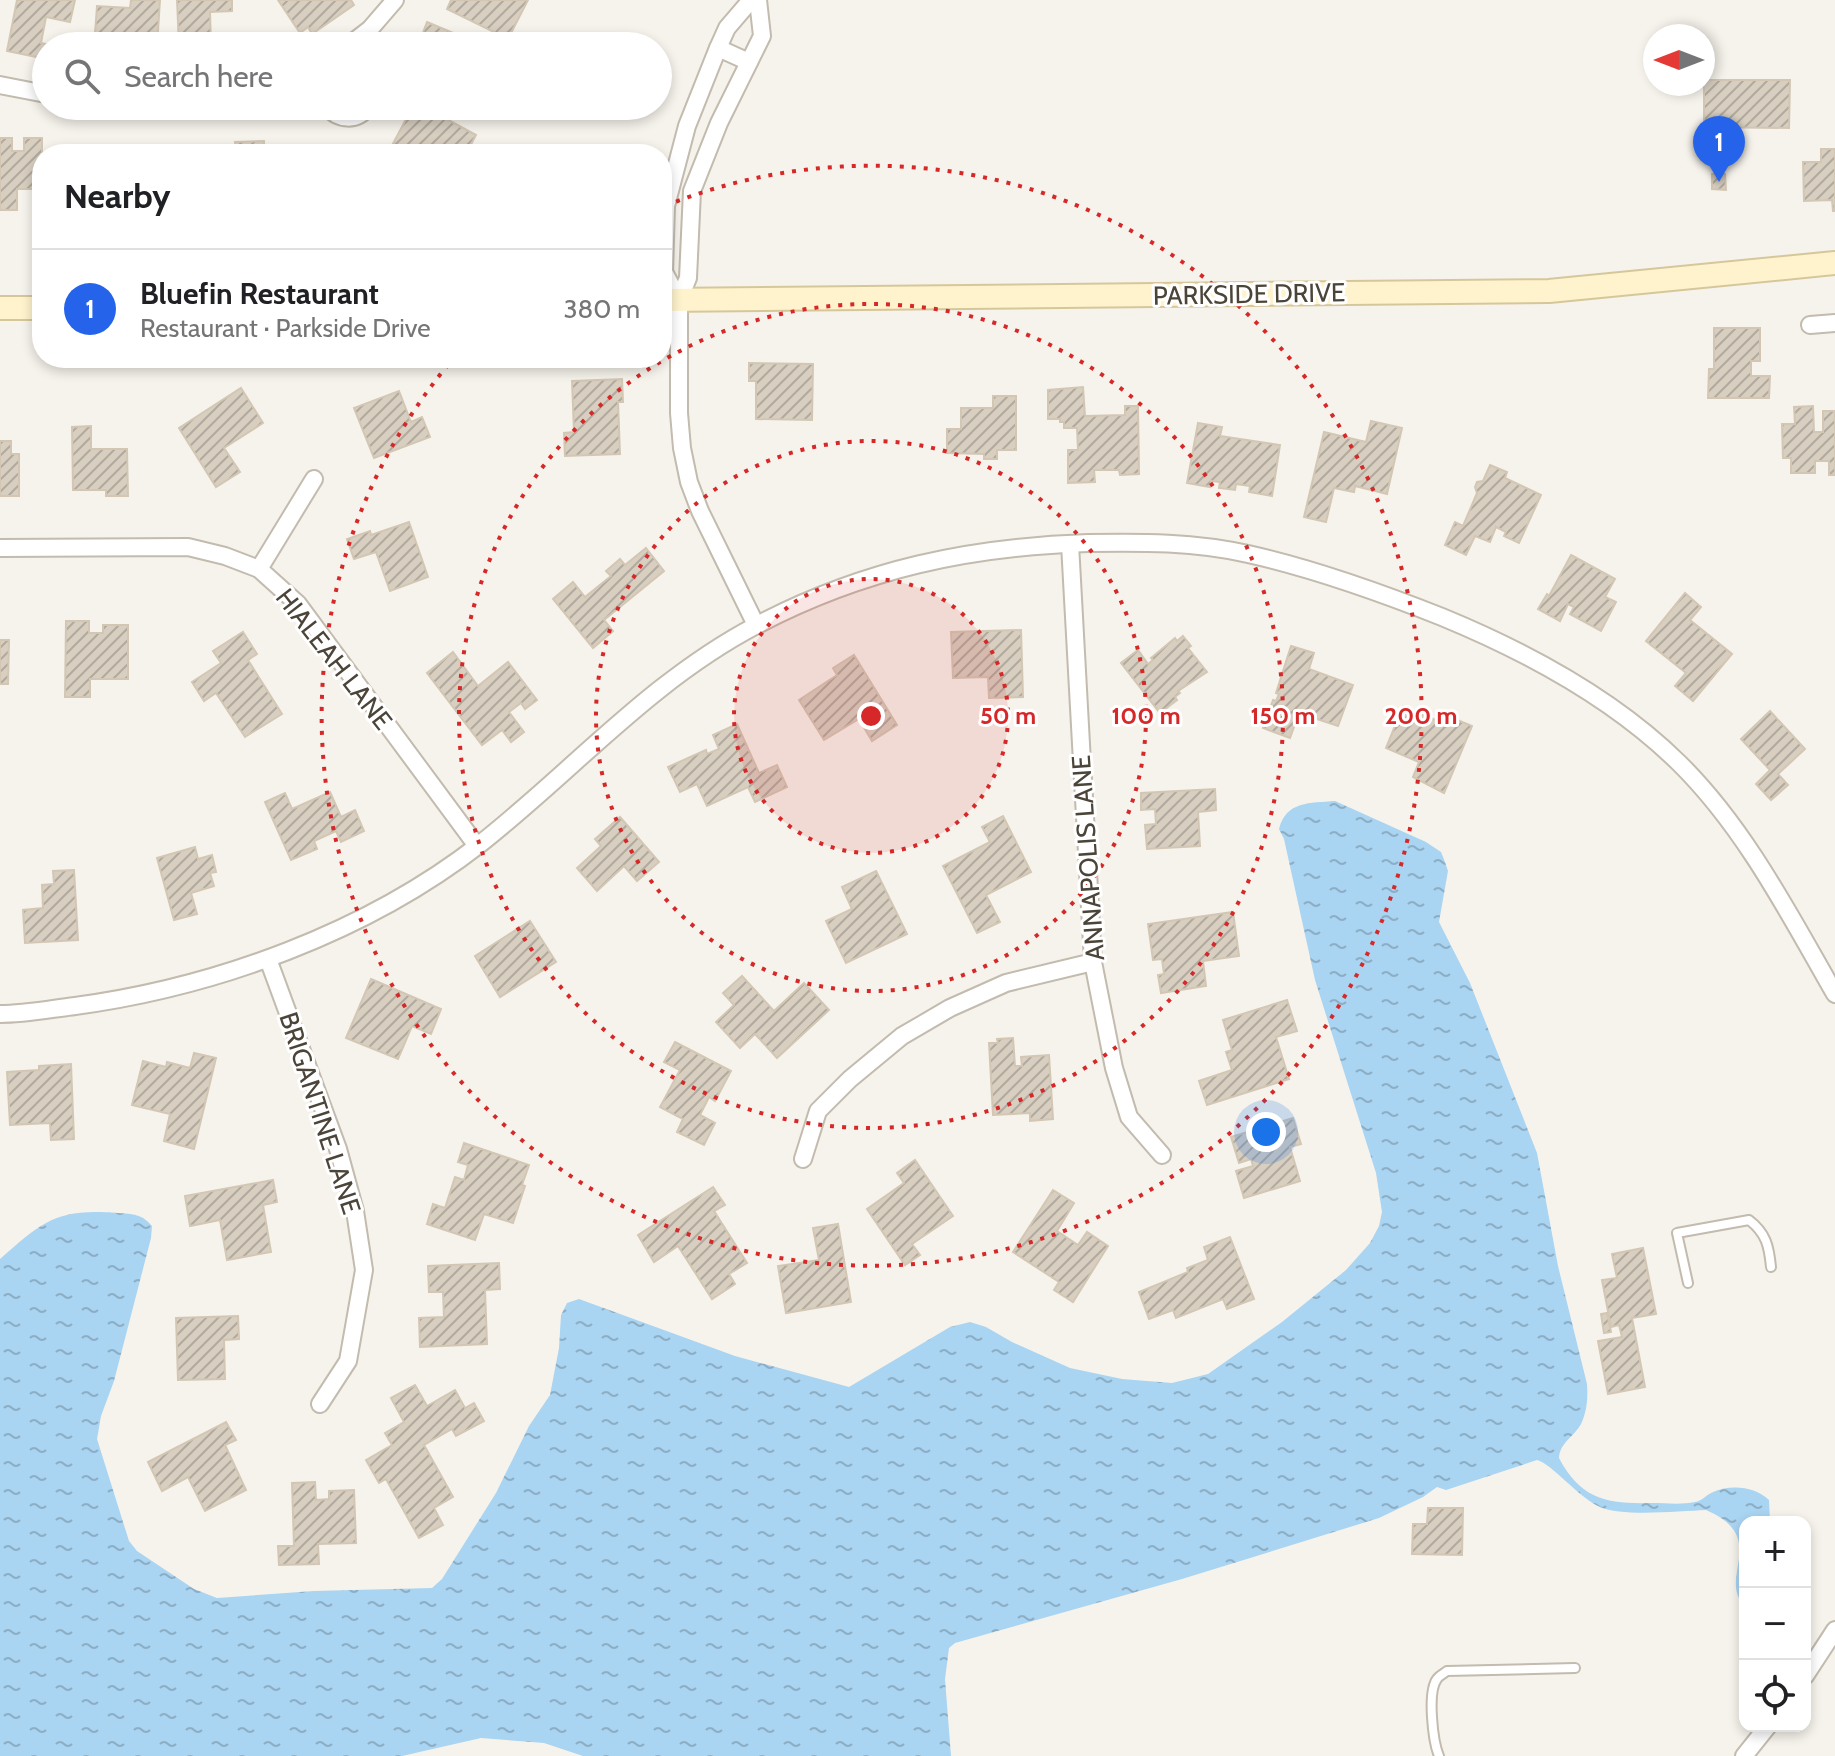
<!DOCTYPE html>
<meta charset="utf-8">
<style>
body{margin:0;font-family:Cabin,sans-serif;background:#f6f6f6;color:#202124}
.controls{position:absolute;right:24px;bottom:24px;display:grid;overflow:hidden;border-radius:16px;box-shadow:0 4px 12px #0003}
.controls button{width:72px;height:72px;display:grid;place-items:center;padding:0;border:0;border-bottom:2px solid #e0e0e0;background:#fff;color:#202124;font:40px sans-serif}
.compass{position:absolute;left:1643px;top:24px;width:72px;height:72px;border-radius:50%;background:#fff;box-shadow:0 4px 12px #0003;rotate:270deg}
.you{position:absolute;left:1266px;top:1132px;width:28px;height:28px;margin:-20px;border:6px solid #fff;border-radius:50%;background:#1a73e8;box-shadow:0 0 0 12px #1a73e833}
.badge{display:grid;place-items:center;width:52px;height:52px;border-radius:50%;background:#2563eb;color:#fff;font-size:26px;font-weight:700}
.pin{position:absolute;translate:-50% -66px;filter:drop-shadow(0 2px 4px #0008)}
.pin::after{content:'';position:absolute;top:42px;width:28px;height:24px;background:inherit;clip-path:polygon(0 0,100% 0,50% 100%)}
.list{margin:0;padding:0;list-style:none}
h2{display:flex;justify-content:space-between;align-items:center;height:104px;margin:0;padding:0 32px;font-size:34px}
h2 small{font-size:26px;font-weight:400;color:#757577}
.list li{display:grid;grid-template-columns:52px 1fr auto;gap:24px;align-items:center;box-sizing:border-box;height:120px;padding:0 32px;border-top:2px solid #e0e0e0}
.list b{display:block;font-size:30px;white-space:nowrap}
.list p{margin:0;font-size:26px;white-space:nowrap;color:#757577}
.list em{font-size:26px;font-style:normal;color:#757577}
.icon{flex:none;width:44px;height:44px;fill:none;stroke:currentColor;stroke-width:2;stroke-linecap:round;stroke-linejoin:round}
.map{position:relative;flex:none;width:1835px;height:1756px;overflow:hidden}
.search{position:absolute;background:#fff;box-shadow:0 4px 12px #0003;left:32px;top:32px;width:640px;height:88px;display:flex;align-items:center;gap:20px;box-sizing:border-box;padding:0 28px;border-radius:44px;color:#757577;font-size:30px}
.panel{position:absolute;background:#fff;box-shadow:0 4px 12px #0003;left:32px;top:144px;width:640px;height:224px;border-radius:32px}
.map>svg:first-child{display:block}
.water{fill:url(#water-ripples)}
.building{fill:url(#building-hatch);stroke:#d3c7b4;stroke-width:2}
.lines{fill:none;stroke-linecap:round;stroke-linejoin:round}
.lane-casing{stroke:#c2bbae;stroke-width:12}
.street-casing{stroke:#c2bbae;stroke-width:20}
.secondary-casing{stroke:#d6c79b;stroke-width:26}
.lane{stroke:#fff;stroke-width:8}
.street{stroke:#fff;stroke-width:16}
.secondary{stroke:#fff3cd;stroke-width:22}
.ring{fill:none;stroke:#d62828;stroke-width:4;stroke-dasharray:4 8}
.labels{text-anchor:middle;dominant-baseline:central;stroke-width:6;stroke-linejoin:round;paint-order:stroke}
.street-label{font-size:26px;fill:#4b4439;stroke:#fff}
.centre{fill:#d62828;stroke:#fff;stroke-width:4}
.ring-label{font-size:24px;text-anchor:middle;font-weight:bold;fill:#d62828;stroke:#fff;stroke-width:6;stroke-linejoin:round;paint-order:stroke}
</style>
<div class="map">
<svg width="1835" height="1756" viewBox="0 0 1835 1756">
<defs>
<pattern id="water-ripples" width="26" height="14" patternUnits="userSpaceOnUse" patternTransform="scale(2)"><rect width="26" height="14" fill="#a9d4f2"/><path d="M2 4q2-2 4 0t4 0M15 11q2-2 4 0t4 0" fill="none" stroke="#8caec5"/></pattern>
<pattern id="building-hatch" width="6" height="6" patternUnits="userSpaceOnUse" patternTransform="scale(2)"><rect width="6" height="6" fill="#d8cfc1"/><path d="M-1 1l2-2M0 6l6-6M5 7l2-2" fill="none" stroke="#b1aa9e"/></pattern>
</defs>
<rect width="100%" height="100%" fill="#f6f3ec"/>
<path class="water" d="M1335,801L1426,842L1441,852L1445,862L1448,871L1439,922L1470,983L1537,1153L1558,1266L1587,1384C1588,1398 1587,1411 1581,1424C1574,1437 1560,1442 1559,1458C1581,1500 1608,1504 1651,1503C1665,1503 1681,1505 1695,1502C1702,1501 1705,1496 1711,1493C1730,1484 1754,1486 1769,1500L1770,1522H1745V1606C1716,1578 1771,1538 1706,1510C1680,1511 1622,1517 1600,1507C1579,1498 1551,1463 1537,1460L1446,1490L1437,1487L1423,1497L1379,1518L1182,1579L955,1643L949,1648L945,1679L951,1756H583L544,1743L481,1738L402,1756H0V1259C44,1220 58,1208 118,1213C133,1214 142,1214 152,1226L151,1238L114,1381L101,1416L97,1439L129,1541L137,1551L194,1589L217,1598L314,1591L432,1588L442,1579L496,1493L529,1426L550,1395L559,1348L561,1315L567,1303L579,1299L735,1356L849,1387L950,1327L970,1322L986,1327L1012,1342L1070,1368L1122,1379L1172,1383L1208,1374L1282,1322L1346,1270L1370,1243L1379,1226L1382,1212L1376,1173L1315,980L1284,839L1279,829C1286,801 1310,803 1335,801Z"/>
<g class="building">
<polygon points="17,0 75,0 70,22 46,17 41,43 55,46 46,46 46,59 7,51"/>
<polygon points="131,0 160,0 157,46 94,46 97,6 130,8"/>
<polygon points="177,0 232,0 232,11 210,12 211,45 234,44 234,46 179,46"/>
<polygon points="278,0 351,0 354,5 312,34 308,27 300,33"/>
<polygon points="451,0 528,0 508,39 447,9"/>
<polygon points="427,22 484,46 418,46"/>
<polygon points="1704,80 1790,80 1789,128 1704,127"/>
<polygon points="413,106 423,106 476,135 466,154 388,153"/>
<polygon points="0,138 12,138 12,151 24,151 24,138 42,138 42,189 17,189 17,210 0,210"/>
<polygon points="264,141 264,154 236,154 235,142"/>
<rect x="106" y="146" width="17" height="8"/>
<polygon points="1821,149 1835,149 1835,211 1833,211 1832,200 1804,201 1803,162 1821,162"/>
<rect x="146" y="150" width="57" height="4"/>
<polygon points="1712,174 1725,174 1726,190 1712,189"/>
<polygon points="1714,328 1760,328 1760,361 1751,361 1751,376 1770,376 1769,398 1708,398 1709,369 1714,369"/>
<polygon points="749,363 813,364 812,420 756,419 756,381 749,381"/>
<polygon points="622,379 623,402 618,402 620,454 565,456 564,433 574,432 572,381"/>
<polygon points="1083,387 1085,416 1125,415 1125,406 1138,406 1139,474 1120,475 1119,470 1094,470 1095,482 1068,483 1068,450 1078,450 1077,428 1064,428 1064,422 1060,422 1060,419 1048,419 1048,390"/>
<polygon points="241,388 263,423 224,448 240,472 216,487 179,428"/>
<polygon points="399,391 411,422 422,417 430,437 374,458 354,408"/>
<polygon points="993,396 1016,396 1016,450 997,450 997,459 984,459 984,454 947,453 947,429 961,429 961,408 993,408"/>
<polygon points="1813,406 1814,432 1823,432 1823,411 1835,411 1835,475 1829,475 1829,461 1815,461 1815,473 1791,473 1791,458 1783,458 1782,424 1795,424 1794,407"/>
<polygon points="1371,421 1402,428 1387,494 1355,486 1354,492 1334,488 1326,522 1304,517 1324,432 1366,442"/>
<polygon points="1198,423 1222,427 1220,436 1280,445 1272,496 1249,492 1250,486 1236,484 1235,490 1219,488 1220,482 1211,481 1210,487 1187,483"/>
<polygon points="91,426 91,449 127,449 128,496 106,496 106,490 73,490 72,427"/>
<polygon points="0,441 11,441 11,454 19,454 19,496 0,496"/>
<polygon points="1490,465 1507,472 1505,478 1541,495 1519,543 1504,536 1506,532 1496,527 1490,542 1475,536 1466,555 1445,545 1455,522 1463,526 1477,493 1475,487 1477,482 1483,481"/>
<polygon points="409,522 428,577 390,591 376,552 354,559 347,539 370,531 371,535"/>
<polygon points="646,548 664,571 604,620 613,631 593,648 553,599 573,582 585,597 611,576 606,571 620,559 625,565"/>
<polygon points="1571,555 1615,579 1605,597 1616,602 1601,631 1570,614 1574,607 1568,604 1560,621 1538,609 1547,594 1549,596"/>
<polygon points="1685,593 1701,607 1690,620 1732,654 1693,701 1675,686 1686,673 1646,641"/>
<polygon points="66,621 89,621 89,633 103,633 103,625 128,625 128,679 90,679 90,697 65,697"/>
<polygon points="1021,630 1023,697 989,698 988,677 953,678 951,632"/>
<polygon points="243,632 257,654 248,660 282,714 245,737 216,693 204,701 192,682 221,663 213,651"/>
<polygon points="1183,636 1191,646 1188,648 1207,672 1178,691 1180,693 1175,697 1177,700 1160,713 1121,663 1138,650 1148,664 1153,660 1151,658 1175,638 1177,641"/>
<polygon points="0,640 9,640 8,684 0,684"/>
<polygon points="1291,646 1314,653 1309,669 1353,685 1338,726 1299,713 1290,738 1263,728 1273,700 1276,701 1279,694 1276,693"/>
<polygon points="453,652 478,686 508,662 537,700 525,709 521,703 509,712 524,732 511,742 502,730 482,745 427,673"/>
<polygon points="854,655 897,725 872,741 859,719 824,740 799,700 837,675 833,668"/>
<polygon points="1403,706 1438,721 1441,713 1472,726 1444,793 1413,777 1419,762 1386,748"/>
<polygon points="1770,711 1805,749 1778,774 1788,785 1771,800 1756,784 1770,770 1741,739"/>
<polygon points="737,724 759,773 777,765 787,787 755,802 748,787 707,806 697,784 680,792 668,767 706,750 707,754 719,749 713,735"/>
<polygon points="1215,789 1216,810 1198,812 1200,846 1147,849 1145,825 1156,824 1155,809 1141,810 1141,793"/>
<polygon points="330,792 341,817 355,810 364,831 341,842 336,831 314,841 317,849 291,860 265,802 285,793 292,809"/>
<polygon points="1003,816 1031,872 986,895 1000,922 977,933 943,866 990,842 982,827"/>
<polygon points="620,817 659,862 637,881 624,866 597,891 577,868 601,846 595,839"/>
<polygon points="195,847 198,859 212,855 216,872 210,873 214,886 191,893 197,914 174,920 157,858"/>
<polygon points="74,870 78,940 25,943 23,910 43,908 42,885 54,884 53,871"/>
<polygon points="876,871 907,934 846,963 826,921 852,909 842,887"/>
<polygon points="1233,912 1239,956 1203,961 1206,986 1161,993 1158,975 1164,974 1162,959 1153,960 1148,924"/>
<polygon points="530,921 556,962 500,997 475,956"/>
<polygon points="742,976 774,1011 804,983 829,1010 777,1058 755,1034 740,1048 716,1022 734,1005 723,993"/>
<polygon points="371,979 441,1009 431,1034 412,1026 398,1059 346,1038"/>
<polygon points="1287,1000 1297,1031 1276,1037 1289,1079 1207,1105 1199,1081 1232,1070 1226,1052 1232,1050 1223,1020"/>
<polygon points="1013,1038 1015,1066 1022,1066 1021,1057 1049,1055 1053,1119 1030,1121 1030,1113 993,1115 989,1043 998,1043 997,1039"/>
<polygon points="675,1042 731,1071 715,1101 709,1097 700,1115 715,1123 704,1145 677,1132 683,1119 660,1107 680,1070 664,1062"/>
<polygon points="194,1053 216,1058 194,1149 164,1141 170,1114 132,1105 143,1061 166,1067 167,1062 190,1068"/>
<polygon points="71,1064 74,1139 51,1140 50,1123 10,1125 7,1072 39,1070 39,1066"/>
<polygon points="1293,1118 1301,1144 1290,1147 1300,1181 1244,1198 1236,1171 1253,1166 1251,1159 1239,1163 1231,1137"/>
<polygon points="464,1143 529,1165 522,1185 525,1186 513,1223 484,1214 475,1240 427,1224 433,1204 445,1208 455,1177 464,1180 468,1165 458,1162"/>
<polygon points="915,1160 953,1216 912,1244 920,1255 905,1265 867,1209 904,1183 897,1173"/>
<polygon points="273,1180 277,1202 263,1205 271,1252 227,1260 220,1220 190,1226 185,1196"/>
<polygon points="713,1187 725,1205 714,1211 747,1263 729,1274 735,1284 712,1299 678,1246 654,1262 638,1235"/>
<polygon points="1053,1190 1074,1203 1057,1231 1078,1245 1087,1232 1108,1246 1073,1302 1054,1290 1059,1282 1013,1252"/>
<polygon points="838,1224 851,1302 786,1313 778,1266 819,1260 813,1228"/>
<polygon points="1230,1237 1254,1299 1227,1309 1223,1299 1176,1318 1173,1310 1149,1319 1139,1292 1188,1272 1187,1268 1208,1260 1204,1247"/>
<polygon points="1643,1248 1656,1314 1632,1318 1645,1387 1608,1394 1598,1341 1622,1337 1619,1325 1611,1327 1602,1280 1617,1278 1612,1254"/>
<polygon points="499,1263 500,1289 485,1290 487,1344 420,1347 419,1318 444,1317 443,1292 429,1292 428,1266"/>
<polygon points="1607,1313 1611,1332 1604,1333 1601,1314"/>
<polygon points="238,1316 239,1339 224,1340 225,1379 178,1380 176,1318"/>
<polygon points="415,1385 427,1406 455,1390 465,1408 474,1403 484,1421 456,1436 452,1429 424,1445 453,1497 434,1508 443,1525 419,1538 386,1479 379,1483 366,1460 392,1445 385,1433 404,1422 391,1398"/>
<polygon points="226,1422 236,1440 225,1445 246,1490 205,1511 188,1477 162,1491 148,1462"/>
<polygon points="315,1482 316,1500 329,1499 329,1491 354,1490 356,1543 318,1544 319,1564 279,1565 278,1546 294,1546 292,1483"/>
<polygon points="1428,1508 1463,1508 1462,1555 1412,1554 1413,1524 1427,1524"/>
</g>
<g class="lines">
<defs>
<g id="lane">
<path d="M1688,1283L1677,1233L1749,1220C1766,1233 1769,1246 1771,1267"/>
<path d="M1439,1756C1433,1742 1427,1692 1437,1679C1439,1676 1443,1674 1447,1671L1575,1668"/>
</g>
<g id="street">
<polyline points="348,46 370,29 395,0"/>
<polyline points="718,48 749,62"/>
<polyline points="0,85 46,94"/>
<path d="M326,106C339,121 357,122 369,106"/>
<polyline points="679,300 664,272 666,206 687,126 718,48 727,28 751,0"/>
<polyline points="1810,325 1835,323"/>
<polyline points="1070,544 1093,962 1114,1068 1129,1117 1162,1155"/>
<polyline points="0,548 188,547 225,556 259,569 298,604 477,846"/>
<polyline points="259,569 314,479"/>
<polyline points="756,625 700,511 689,482 682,448 679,413 679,300 688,278 692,191 719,123 762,36 758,0"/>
<polyline points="268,959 338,1149 355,1211 364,1270 348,1361 320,1404"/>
<path d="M0,1014C25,1014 50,1009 75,1006C216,987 367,932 480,844C574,770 650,681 757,625C864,569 969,547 1088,543C1142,542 1195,542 1248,554C1315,569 1379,592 1442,617C1527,652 1613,698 1679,763C1745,828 1789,914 1835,994"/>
<polyline points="803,1159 818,1111 850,1079 902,1036 950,1008 1006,983 1093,962"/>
<polyline points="1805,1676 1835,1630"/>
<polyline points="1744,1756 1768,1726"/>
</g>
<g id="secondary">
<polyline points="662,300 1549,291 1835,263"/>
<polyline points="0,308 42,308"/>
</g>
</defs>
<use href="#lane" class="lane-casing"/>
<use href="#street" class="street-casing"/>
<use href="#secondary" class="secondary-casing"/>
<use href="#lane" class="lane"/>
<use href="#street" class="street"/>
<use href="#secondary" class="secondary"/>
</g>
<circle cx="871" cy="716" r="137" fill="#d62828" fill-opacity=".12"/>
<g class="ring">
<circle cx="871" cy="716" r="137"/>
<circle cx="871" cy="716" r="275"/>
<circle cx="871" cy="716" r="412"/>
<path d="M665 206A550 550 0 1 1 453 359"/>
</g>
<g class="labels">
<g class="street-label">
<text transform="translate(1249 294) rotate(-1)">PARKSIDE DRIVE</text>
<text transform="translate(334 659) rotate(52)">HIALEAH LANE</text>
<text transform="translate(1088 858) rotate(-94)">ANNAPOLIS LANE</text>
<text transform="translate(320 1113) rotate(72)">BRIGANTINE LANE</text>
</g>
</g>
<circle cx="871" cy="716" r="12" class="centre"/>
<g class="ring-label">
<text x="1008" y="724">50 m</text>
<text x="1146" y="724">100 m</text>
<text x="1283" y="724">150 m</text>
<text x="1421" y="724">200 m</text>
</g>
</svg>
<div class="controls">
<button>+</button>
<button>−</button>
<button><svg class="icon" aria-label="locate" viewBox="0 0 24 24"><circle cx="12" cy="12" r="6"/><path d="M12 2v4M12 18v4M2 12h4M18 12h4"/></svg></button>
</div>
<svg class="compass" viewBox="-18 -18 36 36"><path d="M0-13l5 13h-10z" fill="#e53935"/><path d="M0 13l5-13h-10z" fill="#757577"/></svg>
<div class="you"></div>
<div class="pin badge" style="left:1719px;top:182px">1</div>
<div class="search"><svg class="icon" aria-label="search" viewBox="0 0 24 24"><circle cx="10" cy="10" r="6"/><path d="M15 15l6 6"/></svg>Search here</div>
<section class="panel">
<h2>Nearby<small></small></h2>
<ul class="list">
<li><span class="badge">1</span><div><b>Bluefin Restaurant</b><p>Restaurant · Parkside Drive</p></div><em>380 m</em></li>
</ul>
</section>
</div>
